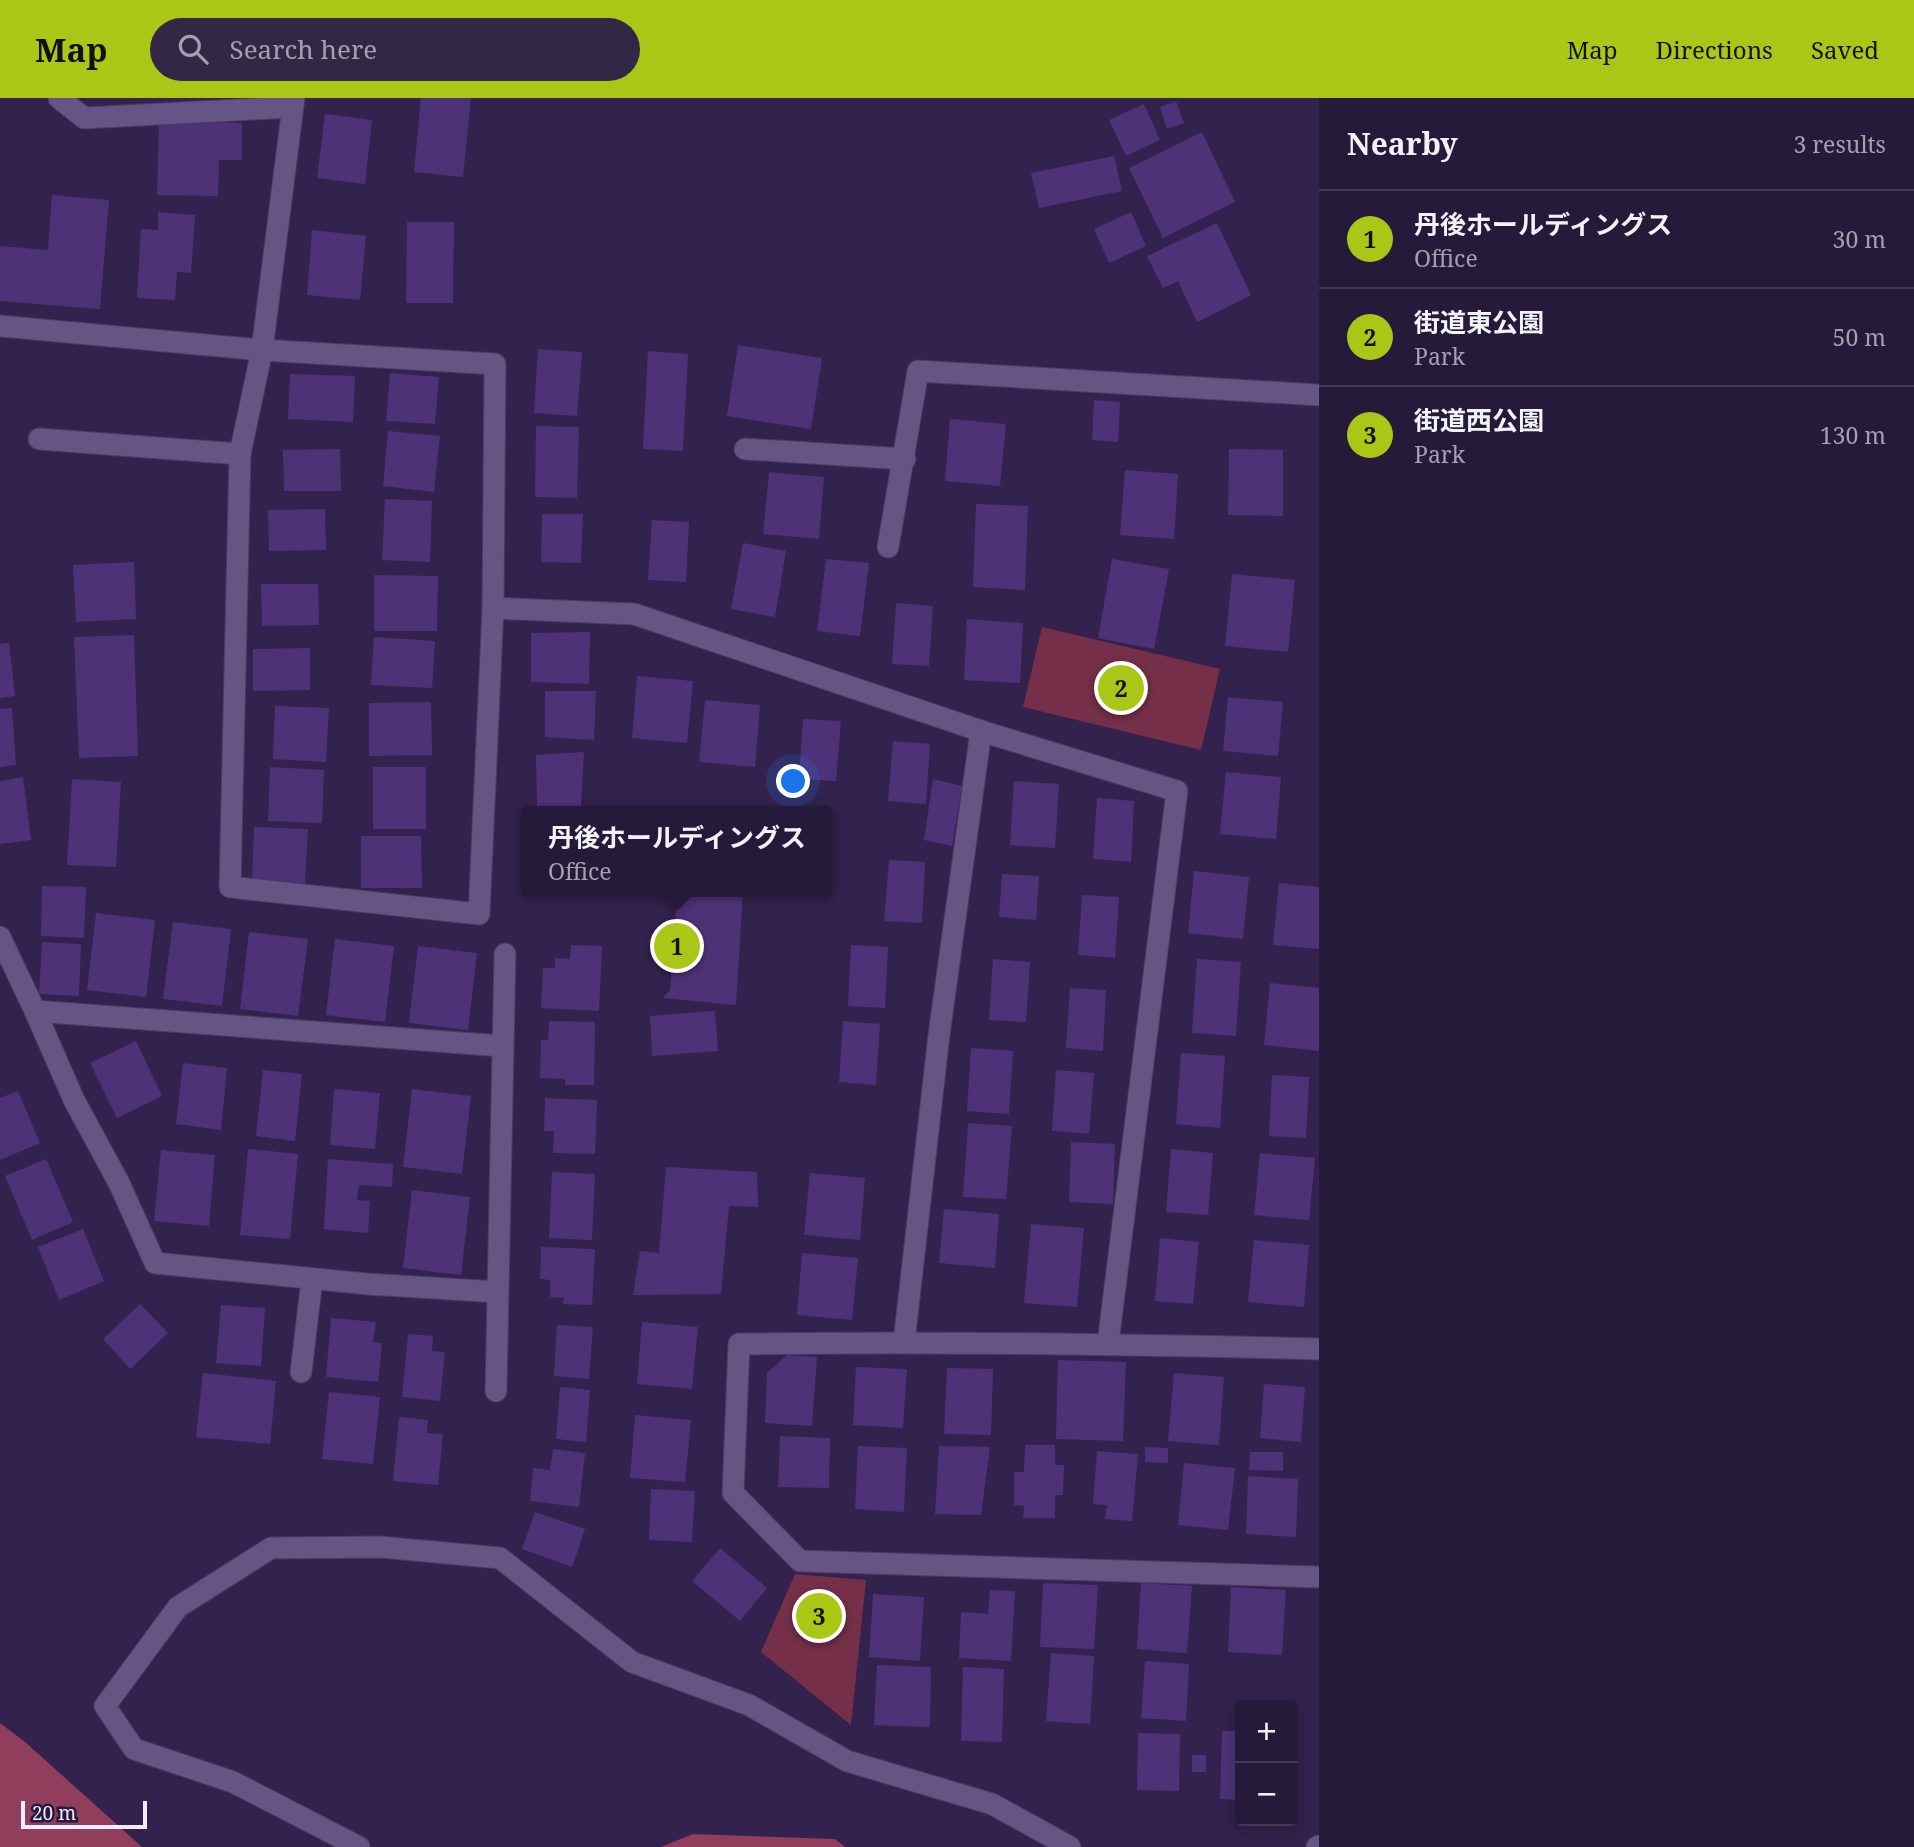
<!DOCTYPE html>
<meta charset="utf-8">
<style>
body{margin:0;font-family:"Noto Serif","Noto Sans JP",serif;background:#322745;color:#f1f3f6}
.controls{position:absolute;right:21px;bottom:21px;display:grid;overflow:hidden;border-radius:7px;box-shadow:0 4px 18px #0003}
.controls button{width:63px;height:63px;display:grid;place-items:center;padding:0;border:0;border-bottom:2px solid #423854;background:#261a3a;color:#f1f3f6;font:35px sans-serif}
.scale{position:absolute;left:21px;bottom:18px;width:126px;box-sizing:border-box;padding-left:7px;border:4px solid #f1ecfd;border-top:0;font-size:19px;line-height:24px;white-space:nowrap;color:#f1ecfd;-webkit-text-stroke:5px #291842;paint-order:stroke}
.you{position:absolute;left:794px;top:684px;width:24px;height:24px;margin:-18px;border:5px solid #fff;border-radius:50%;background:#1a73e8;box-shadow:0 0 0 10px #1a73e833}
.badge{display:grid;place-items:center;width:46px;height:46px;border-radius:50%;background:#aac717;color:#111;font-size:23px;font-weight:700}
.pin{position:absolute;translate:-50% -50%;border:4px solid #fff;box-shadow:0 2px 7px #0006}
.popup{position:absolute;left:521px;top:708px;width:312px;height:91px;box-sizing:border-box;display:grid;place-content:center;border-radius:7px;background:#261a3a;filter:drop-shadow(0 2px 5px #0005);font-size:23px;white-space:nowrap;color:#a4a1af}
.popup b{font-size:26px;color:#f1f3f6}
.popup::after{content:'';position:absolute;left:50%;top:100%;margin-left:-14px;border:14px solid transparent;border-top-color:#261a3a}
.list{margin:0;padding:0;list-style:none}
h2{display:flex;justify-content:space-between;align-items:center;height:91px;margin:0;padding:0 28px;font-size:30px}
h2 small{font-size:23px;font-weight:400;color:#a4a1af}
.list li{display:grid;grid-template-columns:46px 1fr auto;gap:21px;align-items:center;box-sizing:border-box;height:98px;padding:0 28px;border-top:2px solid #423854}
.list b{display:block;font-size:26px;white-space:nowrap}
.list p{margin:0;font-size:23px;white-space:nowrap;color:#a4a1af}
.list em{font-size:23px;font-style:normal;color:#a4a1af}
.icon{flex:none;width:38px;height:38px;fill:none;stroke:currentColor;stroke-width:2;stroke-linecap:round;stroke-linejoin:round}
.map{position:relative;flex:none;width:1319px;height:1749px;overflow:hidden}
header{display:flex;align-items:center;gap:42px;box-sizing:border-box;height:98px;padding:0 35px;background:#aac717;color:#111}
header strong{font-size:33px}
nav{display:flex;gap:38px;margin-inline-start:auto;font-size:24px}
.search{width:490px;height:63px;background:#322745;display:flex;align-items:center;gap:18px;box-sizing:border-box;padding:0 24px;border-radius:38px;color:#a4a1af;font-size:26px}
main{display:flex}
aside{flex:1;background:#261a3a}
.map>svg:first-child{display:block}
.green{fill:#752f49}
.forest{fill:#903e5c}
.building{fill:#4e3278}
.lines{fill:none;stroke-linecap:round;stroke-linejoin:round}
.service-casing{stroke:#4a3b5f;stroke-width:23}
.minor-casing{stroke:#4a3b5f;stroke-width:23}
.service{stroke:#655484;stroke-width:21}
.minor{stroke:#655484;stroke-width:21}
</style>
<header>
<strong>Map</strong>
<div class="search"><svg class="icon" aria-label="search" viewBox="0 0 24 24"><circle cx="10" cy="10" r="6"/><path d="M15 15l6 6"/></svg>Search here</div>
<nav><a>Map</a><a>Directions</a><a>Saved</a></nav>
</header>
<main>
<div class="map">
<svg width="1319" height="1749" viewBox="0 0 1319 1749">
<rect width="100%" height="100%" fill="#33224d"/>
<g class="green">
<polygon points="1042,529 1220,571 1201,652 1023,609"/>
<polygon points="795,1476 866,1482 851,1627 761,1554"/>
</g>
<g class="forest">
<polygon points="0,1625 25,1644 142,1749 0,1749"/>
<polygon points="693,1736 835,1741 845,1749 661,1749"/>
</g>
<g class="building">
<polygon points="421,0 471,0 463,79 414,74"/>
<polygon points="1176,3 1184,25 1167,31 1160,9"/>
<polygon points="1144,6 1160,42 1126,58 1109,22"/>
<polygon points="325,16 372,22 365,86 317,80"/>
<polygon points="159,23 242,25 242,62 219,62 218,98 157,97"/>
<polygon points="1202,34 1235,104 1163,140 1129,70"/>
<polygon points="1114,58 1122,93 1039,110 1031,75"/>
<polygon points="52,97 109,102 100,211 0,203 0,148 48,152"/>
<polygon points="158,114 195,117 191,175 177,174 175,202 137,200 141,131 158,132"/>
<polygon points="1131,114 1146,148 1109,165 1094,131"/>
<polygon points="407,124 454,124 453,205 406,205"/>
<polygon points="1217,125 1251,197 1197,224 1178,183 1163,190 1147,158"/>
<polygon points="312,132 366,138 360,202 307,197"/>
<polygon points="738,247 822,260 811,331 727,318"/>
<polygon points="538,251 582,254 577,318 534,315"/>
<polygon points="648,253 688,256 683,353 643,351"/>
<polygon points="390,275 439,279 435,326 386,323"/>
<polygon points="290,276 355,278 353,324 288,321"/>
<polygon points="1094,302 1120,304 1118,344 1092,342"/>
<polygon points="950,321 1006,326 1000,388 945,383"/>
<polygon points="536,328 579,329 577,400 535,399"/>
<polygon points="388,333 440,338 434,394 383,388"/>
<polygon points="340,351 341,393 284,393 283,352"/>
<polygon points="1229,351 1283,352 1283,418 1228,417"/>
<polygon points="1125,372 1178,376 1174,441 1120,437"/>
<polygon points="769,374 824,379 819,441 763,436"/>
<polygon points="385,401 432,403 430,464 382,462"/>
<polygon points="976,406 1028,408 1025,492 973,489"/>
<polygon points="325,411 326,452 269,453 268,412"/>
<polygon points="542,416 583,416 581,465 541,464"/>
<polygon points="652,422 689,424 686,484 648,482"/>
<polygon points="743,445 786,453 775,519 731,511"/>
<polygon points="826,461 869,465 860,538 817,533"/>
<polygon points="1112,461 1169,471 1154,551 1098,540"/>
<polygon points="134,464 136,521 76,524 73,467"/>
<polygon points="1232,476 1295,482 1288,554 1225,548"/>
<polygon points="374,477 438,478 437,533 374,533"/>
<polygon points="261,486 318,486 319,527 262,528"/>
<polygon points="896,505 933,508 929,568 892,566"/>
<polygon points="967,521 1023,525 1020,585 964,582"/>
<polygon points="590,534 589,586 531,584 531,535"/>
<polygon points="134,537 138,658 79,660 74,539"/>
<polygon points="374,539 435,543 432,590 371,587"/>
<polygon points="9,545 15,598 0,600 0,546"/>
<polygon points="310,550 310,592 253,593 253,551"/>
<polygon points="637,578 693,583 687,645 632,640"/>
<polygon points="545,593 596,593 594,642 545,639"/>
<polygon points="1228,599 1283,604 1278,658 1223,653"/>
<polygon points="705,602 760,607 755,669 699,664"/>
<polygon points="431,604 432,657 369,658 369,605"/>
<polygon points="275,608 329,610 326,664 273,661"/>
<polygon points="12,610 16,667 0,669 0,611"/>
<polygon points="803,621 841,623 836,683 799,681"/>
<polygon points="893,643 930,646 926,706 888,703"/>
<polygon points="584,654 581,708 537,709 536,657"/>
<polygon points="270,669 324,672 322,725 268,723"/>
<rect x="373" y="669" width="53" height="62"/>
<polygon points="1226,674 1281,679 1276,741 1220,736"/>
<polygon points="23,679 31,742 0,746 0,683"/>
<polygon points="72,681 121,684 116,769 67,767"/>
<polygon points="933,681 962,688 952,748 924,742"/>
<polygon points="1014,683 1059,686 1055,750 1010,747"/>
<polygon points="1097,700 1134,703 1131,764 1093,761"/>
<polygon points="254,729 308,731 305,785 252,783"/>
<polygon points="361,738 421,738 422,790 361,790"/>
<polygon points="889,762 925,764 922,825 884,823"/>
<polygon points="1194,773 1249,779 1243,841 1188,835"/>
<polygon points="1002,776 1039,778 1036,822 999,819"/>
<polygon points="1279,785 1319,789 1319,851 1273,847"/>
<polygon points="42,788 86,789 84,840 41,838"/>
<polygon points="677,794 743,794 736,907 663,900 670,892"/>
<polygon points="1082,797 1119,799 1115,860 1078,857"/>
<polygon points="96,815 155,822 146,899 87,892"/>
<polygon points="173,824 231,831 222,908 163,901"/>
<polygon points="249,834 308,841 298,918 240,911"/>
<polygon points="335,841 394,848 385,924 326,917"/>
<polygon points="42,844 81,846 79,898 39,896"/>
<polygon points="571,847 602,848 599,913 541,910 543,870 555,870 555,860 570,861"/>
<polygon points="851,847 888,849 885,910 848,908"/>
<polygon points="418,848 477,855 468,932 409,925"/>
<polygon points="993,861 1030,864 1026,924 989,922"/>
<polygon points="1197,861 1241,864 1236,938 1192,935"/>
<polygon points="1270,885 1319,890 1319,953 1264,947"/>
<polygon points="1070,890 1106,892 1103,953 1066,950"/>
<polygon points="715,913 718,953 652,958 650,918"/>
<polygon points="549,923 595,924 594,987 565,987 565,981 540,980 541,942 548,942"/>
<polygon points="843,923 880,926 876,987 839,984"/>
<polygon points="136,943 162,998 117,1020 90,965"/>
<polygon points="971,950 1013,953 1009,1016 967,1013"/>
<polygon points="1181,955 1225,958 1220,1030 1176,1026"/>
<polygon points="183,965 227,970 221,1032 176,1026"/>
<polygon points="263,972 302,976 295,1043 256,1038"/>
<polygon points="1056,972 1094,975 1089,1036 1052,1033"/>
<polygon points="1272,977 1309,979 1306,1040 1269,1038"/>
<polygon points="334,991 380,995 375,1051 330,1047"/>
<polygon points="412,991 471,998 462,1076 403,1069"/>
<polygon points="18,993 40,1045 0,1062 0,1000"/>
<polygon points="545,1000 597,1002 595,1056 553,1055 554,1033 544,1033"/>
<polygon points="968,1025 1012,1028 1006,1101 963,1099"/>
<polygon points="1071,1044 1115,1046 1113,1106 1069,1104"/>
<polygon points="248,1051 298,1056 290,1141 240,1137"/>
<polygon points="1171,1051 1213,1055 1208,1117 1166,1114"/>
<polygon points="161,1052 215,1057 209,1128 154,1123"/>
<polygon points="1260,1055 1315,1060 1309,1122 1254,1117"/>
<polygon points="46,1061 73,1124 32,1142 5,1078"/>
<polygon points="328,1061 393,1066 392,1089 359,1087 357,1102 370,1103 368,1135 324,1131"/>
<polygon points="666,1069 757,1074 758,1109 729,1108 721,1196 633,1197 640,1153 659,1155"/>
<polygon points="552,1074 595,1076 592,1142 549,1140"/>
<polygon points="810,1075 865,1080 860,1142 804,1137"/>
<polygon points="412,1092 470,1099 461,1177 403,1170"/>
<polygon points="944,1111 999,1116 995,1170 939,1165"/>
<polygon points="1031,1126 1084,1130 1077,1209 1024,1205"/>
<polygon points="83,1131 104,1183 59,1202 38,1149"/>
<polygon points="1160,1140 1199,1144 1193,1206 1155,1203"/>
<polygon points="1254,1142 1309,1147 1304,1209 1248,1204"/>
<polygon points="541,1149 595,1151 592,1207 563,1206 564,1200 550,1199 550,1182 540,1181"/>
<polygon points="802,1155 858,1160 852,1222 797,1217"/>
<polygon points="140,1206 168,1235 130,1271 103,1241"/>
<polygon points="221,1207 265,1210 261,1268 216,1265"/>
<polygon points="331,1220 376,1224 373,1244 382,1245 378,1284 326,1279"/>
<polygon points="642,1224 698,1229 692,1291 637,1286"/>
<polygon points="557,1227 593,1229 589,1281 554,1278"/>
<polygon points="408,1236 433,1238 432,1253 445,1254 440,1303 402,1299"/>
<polygon points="787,1257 817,1259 812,1328 765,1325 767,1275"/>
<polygon points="1058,1262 1126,1264 1123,1343 1056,1341"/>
<polygon points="856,1269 907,1271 903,1330 853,1327"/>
<polygon points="947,1270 993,1271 991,1337 944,1336"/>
<polygon points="203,1275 276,1283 270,1346 196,1339"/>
<polygon points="1174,1275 1224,1279 1219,1347 1168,1343"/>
<polygon points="1264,1286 1305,1289 1301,1344 1260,1340"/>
<polygon points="560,1289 590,1292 586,1344 556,1341"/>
<polygon points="329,1294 380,1299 373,1366 322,1361"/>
<polygon points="635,1317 691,1322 685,1384 630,1380"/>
<polygon points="399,1319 428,1322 427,1335 443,1336 438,1387 393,1383"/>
<polygon points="780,1338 830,1340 829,1390 778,1389"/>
<polygon points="1025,1347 1055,1347 1055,1367 1064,1367 1063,1397 1055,1397 1055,1420 1023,1420 1024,1408 1014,1407 1014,1374 1024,1374"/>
<polygon points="858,1348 907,1350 904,1414 855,1411"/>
<polygon points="939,1348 990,1349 981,1417 935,1416"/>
<polygon points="1145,1349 1168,1350 1168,1365 1145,1364"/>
<polygon points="553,1351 585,1355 579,1409 530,1403 533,1370 550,1372"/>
<polygon points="1097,1353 1138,1356 1132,1423 1105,1421 1107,1407 1093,1406"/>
<polygon points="1250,1354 1283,1354 1283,1373 1249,1372"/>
<polygon points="1184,1365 1235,1370 1228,1432 1178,1427"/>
<polygon points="1248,1378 1298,1381 1296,1439 1246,1436"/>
<polygon points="651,1391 695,1393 692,1444 649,1442"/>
<polygon points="535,1414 585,1431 572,1469 522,1451"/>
<polygon points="720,1450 767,1490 740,1523 692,1483"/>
<polygon points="1043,1485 1098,1487 1094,1551 1040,1549"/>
<polygon points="1141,1485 1192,1488 1187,1555 1137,1551"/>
<polygon points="1231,1489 1286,1492 1282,1557 1228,1554"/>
<polygon points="990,1492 1015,1493 1011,1563 959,1560 961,1514 988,1516"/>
<polygon points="873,1496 924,1499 920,1563 869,1559"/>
<polygon points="1051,1555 1094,1558 1090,1626 1046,1623"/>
<polygon points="1145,1563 1189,1566 1186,1623 1141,1620"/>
<polygon points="877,1567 931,1569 930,1629 874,1627"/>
<polygon points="963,1569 1004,1571 1002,1644 961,1643"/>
<polygon points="1222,1633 1240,1633 1240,1702 1220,1701"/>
<polygon points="1138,1635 1180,1636 1179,1693 1137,1692"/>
<rect x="1192" y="1657" width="14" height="17"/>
</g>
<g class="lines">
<defs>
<polyline id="service" points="301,1274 312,1181"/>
<g id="minor">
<polyline points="59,0 84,20 292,9"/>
<polyline points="294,0 262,252 240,356 230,789 479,816 493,510 634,516 981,633 1177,693 1108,1245"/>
<polyline points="0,228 262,252 495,266 493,510"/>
<polyline points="39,341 240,356"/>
<polyline points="745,351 905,361"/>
<polyline points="888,449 918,273 1319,297"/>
<polyline points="0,839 35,913 74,1002 119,1085 155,1165 368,1186 498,1194 505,856"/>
<polyline points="35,913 502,948"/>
<polyline points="904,1244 939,937 981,633"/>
<path d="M1319,1251C1126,1246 933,1243 739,1246L733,1395L800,1463L1319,1479"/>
<polyline points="496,1293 498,1194"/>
<polyline points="359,1749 233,1684 134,1651 105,1608 178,1509 271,1450 380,1449 500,1460 632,1564 749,1607 847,1663 992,1706 1070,1749"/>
<polyline points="1317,1749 1319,1748"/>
</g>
</defs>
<use href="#service" class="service-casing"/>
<use href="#minor" class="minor-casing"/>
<use href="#service" class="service"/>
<use href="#minor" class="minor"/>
</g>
</svg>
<div class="controls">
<button>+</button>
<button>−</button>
</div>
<div class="scale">20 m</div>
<div class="you"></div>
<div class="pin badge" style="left:677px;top:848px">1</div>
<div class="popup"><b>丹後ホールディングス</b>Office</div>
<div class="pin badge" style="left:1121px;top:590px">2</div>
<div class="pin badge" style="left:819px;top:1518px">3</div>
</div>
<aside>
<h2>Nearby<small>3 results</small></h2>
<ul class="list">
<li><span class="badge">1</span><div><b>丹後ホールディングス</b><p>Office</p></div><em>30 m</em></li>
<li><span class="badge">2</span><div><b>街道東公園</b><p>Park</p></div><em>50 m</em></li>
<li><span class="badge">3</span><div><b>街道西公園</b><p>Park</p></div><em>130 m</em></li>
</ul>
</aside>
</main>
